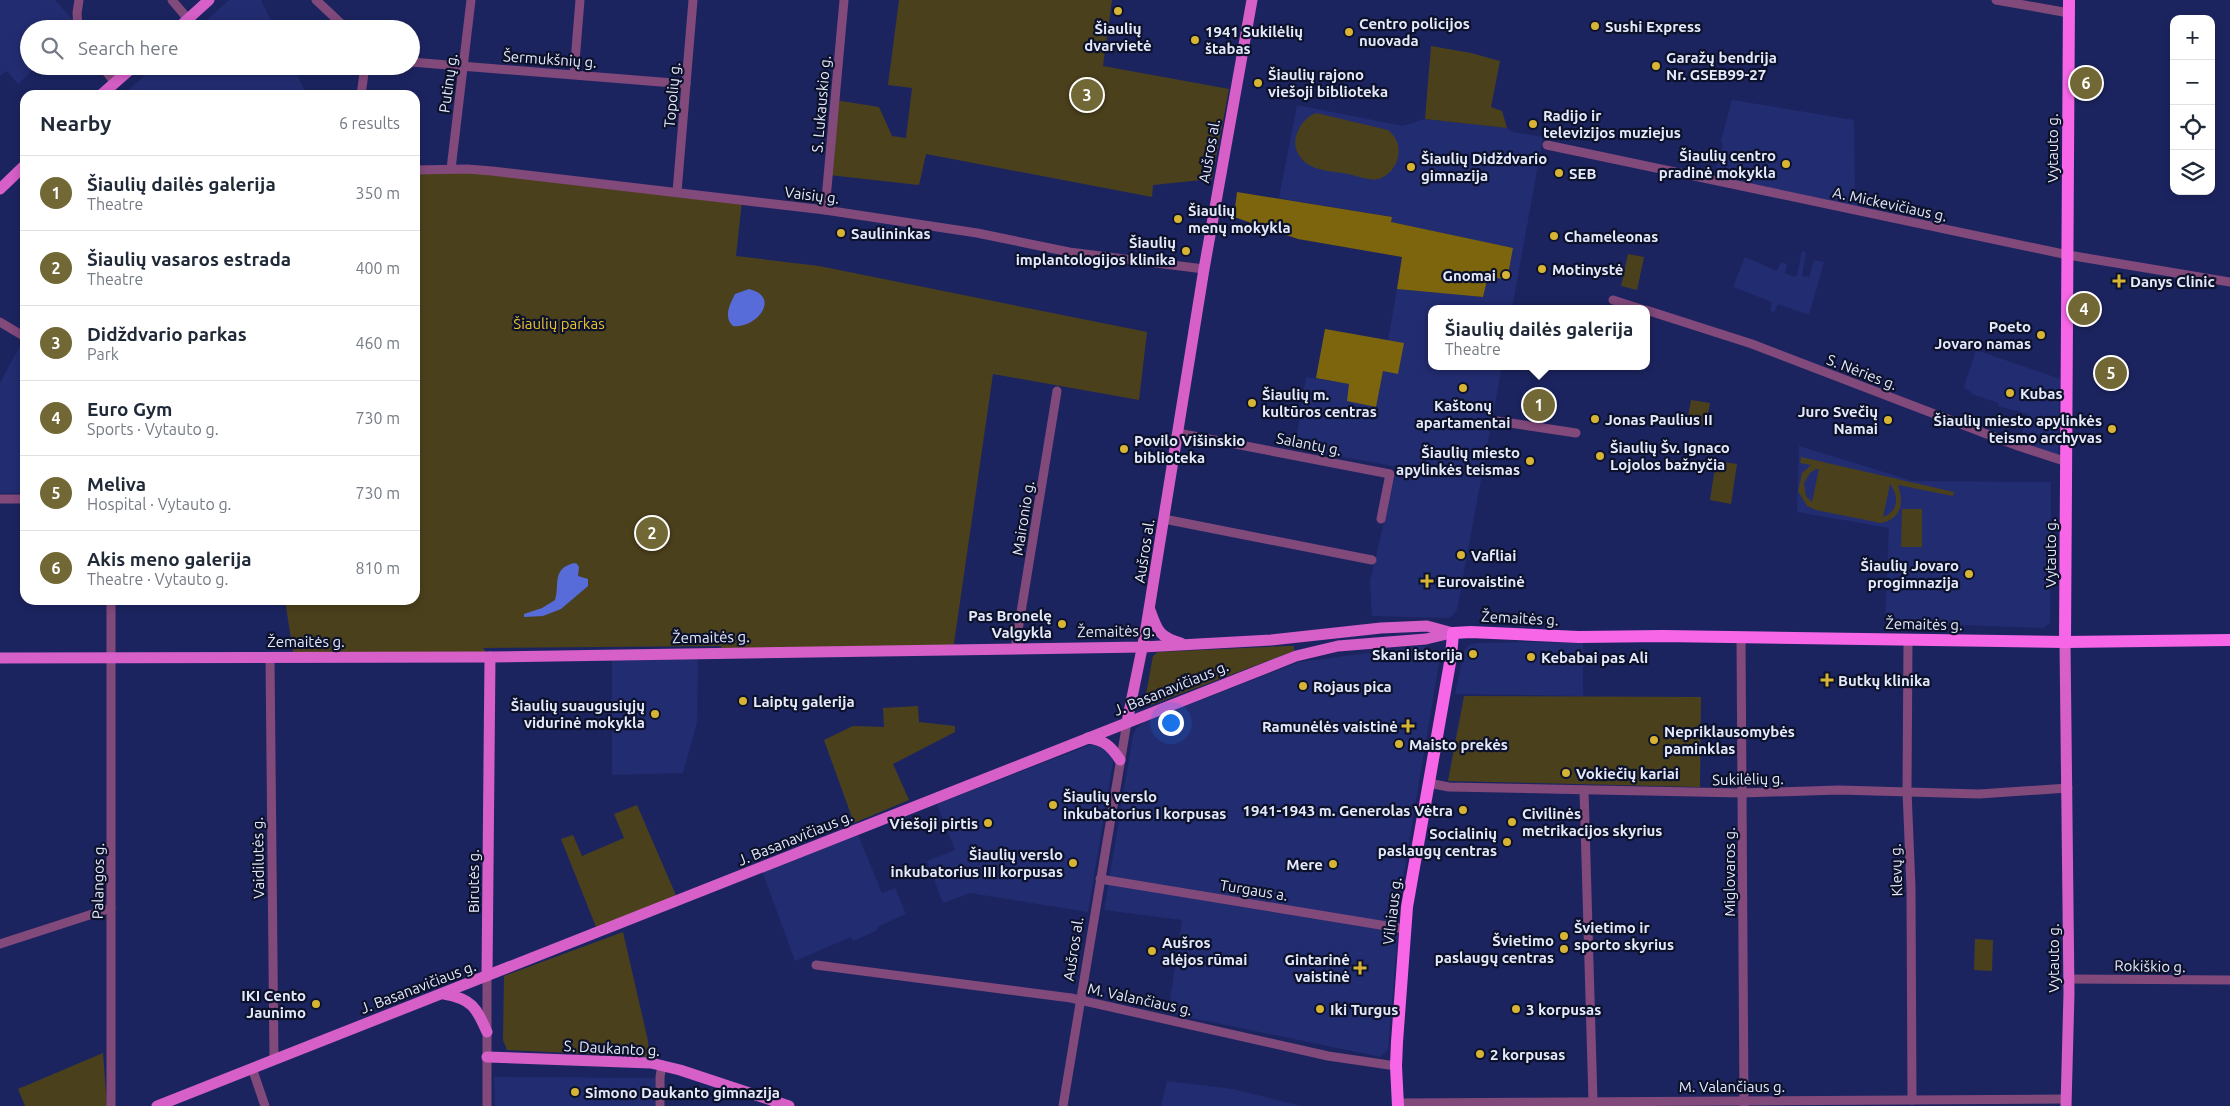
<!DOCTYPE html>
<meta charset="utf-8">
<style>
body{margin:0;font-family:Ubuntu,sans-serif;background:#f2f2f3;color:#1f2937}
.controls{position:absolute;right:15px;top:15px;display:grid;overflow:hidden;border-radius:10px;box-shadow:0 2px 8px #0003}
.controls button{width:45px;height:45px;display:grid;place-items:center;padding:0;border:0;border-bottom:1px solid #e0e1e3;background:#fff;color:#1f2937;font:25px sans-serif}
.you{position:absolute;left:1170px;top:722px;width:18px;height:18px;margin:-12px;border:4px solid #fff;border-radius:50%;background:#1a73e8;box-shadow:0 0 0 8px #1a73e833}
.badge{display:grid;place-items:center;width:32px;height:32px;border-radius:50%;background:#726836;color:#fff;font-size:16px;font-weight:700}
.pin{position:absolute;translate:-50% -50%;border:2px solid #fff;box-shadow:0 1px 5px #0006}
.popup{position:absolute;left:1428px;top:305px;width:222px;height:65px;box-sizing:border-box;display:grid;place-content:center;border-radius:10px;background:#fff;filter:drop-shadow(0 1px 4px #0005);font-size:16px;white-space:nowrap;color:#747a83}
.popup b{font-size:19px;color:#1f2937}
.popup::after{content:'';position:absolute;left:50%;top:100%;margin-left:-10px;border:10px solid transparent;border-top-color:#fff}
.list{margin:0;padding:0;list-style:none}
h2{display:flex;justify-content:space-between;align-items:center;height:65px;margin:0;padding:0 20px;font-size:21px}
h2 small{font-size:16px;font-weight:400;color:#747a83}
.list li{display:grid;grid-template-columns:32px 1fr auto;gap:15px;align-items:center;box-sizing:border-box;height:75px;padding:0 20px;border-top:1px solid #e0e1e3}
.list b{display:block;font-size:19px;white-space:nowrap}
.list p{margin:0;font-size:16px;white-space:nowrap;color:#747a83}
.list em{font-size:16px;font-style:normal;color:#747a83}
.icon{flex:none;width:28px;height:28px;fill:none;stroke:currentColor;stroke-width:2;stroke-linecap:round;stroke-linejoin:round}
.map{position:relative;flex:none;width:2230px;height:1106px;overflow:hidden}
.search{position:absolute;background:#fff;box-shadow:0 2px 8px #0003;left:20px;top:20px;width:400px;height:55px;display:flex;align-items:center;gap:12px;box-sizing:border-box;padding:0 18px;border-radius:28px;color:#747a83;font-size:19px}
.panel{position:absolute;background:#fff;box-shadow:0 2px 8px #0003;left:20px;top:90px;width:400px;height:515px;border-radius:15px}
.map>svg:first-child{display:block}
.built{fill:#222c70}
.green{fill:#4b401c;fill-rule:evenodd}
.forest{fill:#7c650c}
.water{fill:#576bd9}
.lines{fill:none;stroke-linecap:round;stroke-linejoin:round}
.minor{stroke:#82497b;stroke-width:9}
.major{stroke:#d65fc8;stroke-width:11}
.highway{stroke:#f766e7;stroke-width:12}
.poi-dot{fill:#d8b434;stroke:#0d122c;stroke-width:2}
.labels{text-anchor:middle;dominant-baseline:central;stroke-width:4.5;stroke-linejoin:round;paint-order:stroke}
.poi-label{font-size:15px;font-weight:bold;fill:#e5eafa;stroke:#0d122c;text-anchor:start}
.street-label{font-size:15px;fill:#e5eafa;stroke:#0d122c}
.park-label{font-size:15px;fill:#ecc32d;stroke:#0d122c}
</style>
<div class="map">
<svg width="2230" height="1106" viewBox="0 0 2230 1106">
<rect width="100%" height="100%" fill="#1c2460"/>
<g class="built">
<polygon points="0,0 55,0 72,19 73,29 29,29 29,66 37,66 18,84 7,71 0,76"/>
<polygon points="229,0 261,0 275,29 197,29"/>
<polygon points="155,66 293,66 307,95 123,95"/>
<polygon points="1732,100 1854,120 1855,200 1864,212 1712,180 1723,146 1721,140"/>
<polygon points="1297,105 1403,126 1425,119 1507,128 1513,132 1543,137 1512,309 1432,309 1432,366 1502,366 1457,610 1450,618 1372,616 1370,581 1397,467 1296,448 1296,441 1306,377 1350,384 1383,371 1404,344 1388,340 1397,289 1483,297 1391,222 1391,217 1279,198"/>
<polygon points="1802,251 1806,252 1802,276 1809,277 1814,260 1824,262 1809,315 1778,304 1774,312 1770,310 1772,302 1733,287 1745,257 1777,271 1781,262 1787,264 1785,273 1795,277 1797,275"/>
<polygon points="22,342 25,343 25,493 0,493 0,383"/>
<polygon points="1976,350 2060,379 2058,461 2018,446 2028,414 1998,406 1999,403 1974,395 1964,387"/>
<polygon points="1799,446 1913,481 2051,482 2050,623 2043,628 1885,622 1889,528 1797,512"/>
<polygon points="1527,642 1583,643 1583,696 1455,694 1464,651 1469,645 1477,643"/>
<polygon points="1422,646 1433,652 1439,663 1402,884 1388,1049 1381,1057 1168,1013 1182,920 1104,910 1133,735 1136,729 1144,722 1299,662"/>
<polygon points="698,653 697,723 683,773 612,775 612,655"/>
<polygon points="1095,743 1103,746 1111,754 1113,762 1088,912 970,893 943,903 927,861 955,850 937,804"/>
<polygon points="856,830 882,893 895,888 906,914 877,927 878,930 853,941 851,937 795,961 761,868"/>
<polygon points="494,1077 655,1078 655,1106 495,1106"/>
<polygon points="1167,1081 1233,1089 1301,1106 1161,1106"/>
</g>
<g class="green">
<polygon points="899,0 1112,0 1103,66 1229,89 1212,179 1153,185 1152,197 926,154 919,185 829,175 835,100 879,107 892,136 906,138 912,88 888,85"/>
<polygon points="1431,46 1471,53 1500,61 1491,107 1502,111 1507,128 1425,119"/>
<path d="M1316,113L1388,130C1397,138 1400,145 1398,157C1396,167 1388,176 1379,179C1370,181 1357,176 1348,174C1337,172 1321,171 1311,166C1298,160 1291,144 1298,131C1302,122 1307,117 1316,113Z"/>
<polygon points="467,169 742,201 736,256 819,266 1147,332 1139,400 993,374 953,650 723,653 721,646 483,648 490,657 294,658 285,600 415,600 415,170"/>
<polygon points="1628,254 1644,257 1637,290 1621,286"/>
<polygon points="1691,400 1710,403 1706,426 1687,423"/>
<path d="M1801,457L1954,492L1953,496L1898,485C1904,502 1902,519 1881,523L1816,510L1807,506L1798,491L1802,473L1811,465L1800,463ZM1816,469H1819L1812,502L1806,496L1804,483L1810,473ZM1890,484C1899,496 1899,511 1883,517Z"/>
<polygon points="1716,461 1737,464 1731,504 1710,500"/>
<polygon points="1902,509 1922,509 1922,547 1901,547"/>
<polygon points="1287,646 1294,646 1294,651 1151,705 1145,700 1153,656 1158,652"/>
<polygon points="1464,696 1701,697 1700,787 1448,781"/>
<polygon points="918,706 919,722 955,726 955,732 893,764 909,800 854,823 824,740 853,726 884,727 883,708"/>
<polygon points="637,805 678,900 598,932 561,839 573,835 582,856 624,838 614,814"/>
<polygon points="623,932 648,1041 649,1057 507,1050 503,1040 504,976"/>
<polygon points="1975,939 1993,940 1992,971 1974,970"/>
<polygon points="103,1053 107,1106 25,1106 18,1089"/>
</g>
<g class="forest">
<polygon points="1237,192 1392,217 1391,222 1513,248 1507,280 1488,276 1483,297 1397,289 1402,257 1298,239 1234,217"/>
<polygon points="1325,329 1404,343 1398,374 1383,371 1376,407 1347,401 1349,384 1316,378"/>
</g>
<g class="water">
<path d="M749,289C782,297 756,329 733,326C723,317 730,304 735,294Z"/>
<path d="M574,563L577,564L579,567L578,576L588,579V586L561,609L543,616L524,617V614L542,608L555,600C560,585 551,569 574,563Z"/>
</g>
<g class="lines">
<g class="minor">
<polyline points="172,0 188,19"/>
<polyline points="316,0 347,29"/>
<polyline points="1996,0 2069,13"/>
<polyline points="78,29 77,13 79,0"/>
<polyline points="411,62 686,84"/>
<polyline points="102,66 115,83"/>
<polyline points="574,74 580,0"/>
<polyline points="361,95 365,66"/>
<polyline points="1547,145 2068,255 2230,282"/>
<polyline points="451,169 471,0"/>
<polyline points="415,170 467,169 492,171 825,210 977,233 1069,252 1204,269"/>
<polyline points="677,192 693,0"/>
<polyline points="825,210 844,0"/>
<polyline points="1613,300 1641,309"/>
<polyline points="1646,310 1752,344 2018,446 2067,462"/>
<polyline points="0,322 25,337"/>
<polyline points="1497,421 1576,433"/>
<polyline points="1178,433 1390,474 1381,519"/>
<polyline points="0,499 25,499"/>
<polyline points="1164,519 1372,560"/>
<polyline points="111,600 111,1106"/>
<polyline points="1741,637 1744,1106"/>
<polyline points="1908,640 1907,791 1911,888 1912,1100"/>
<polyline points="1015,649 1057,391"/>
<polyline points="270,657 274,1060"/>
<polyline points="1428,783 1449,787 1742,793 1839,790 1979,794 2068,788"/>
<polyline points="1584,790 1593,1101"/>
<polyline points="1100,879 1405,929"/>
<polyline points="0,944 111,908"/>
<polyline points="816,965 1071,998 1328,1056 1396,1066"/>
<polyline points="487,976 487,1106"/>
<polyline points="2069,979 2230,980"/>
<polyline points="252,1068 265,1106"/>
<polyline points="1398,1103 2066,1099"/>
<polyline points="660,1106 660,1077 662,1065"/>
<polyline points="1063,1106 1127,722"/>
</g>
<g class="major">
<polyline points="177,29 209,0"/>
<polyline points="101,95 134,66"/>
<polyline points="0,189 25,165"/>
<path d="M1150,610C1157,630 1159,637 1181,643"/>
<polyline points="2065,642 2069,993 2066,1106"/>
<polyline points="0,658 490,657 1143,647 1271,640 1381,628 1427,626 1453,633"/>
<polyline points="1127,722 1145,634 1204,269 1252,0"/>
<path d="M1088,738C1104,740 1111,746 1120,760"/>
<polyline points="487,976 490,657"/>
<path d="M444,994C472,999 476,1007 487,1032"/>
<polyline points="487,1057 651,1063 680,1070 789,1106"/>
<polyline points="157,1106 1296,656 1338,646 1426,639 1451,633"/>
</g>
<g class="highway">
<polyline points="2065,642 2069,0"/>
<polyline points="1398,1106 1396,1066 1397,1042 1407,907 1451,657 1453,633 1471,632 1579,637 1663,636 2065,642 2230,640"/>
</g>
</g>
<g class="poi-dot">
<circle cx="1118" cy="11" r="5"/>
<circle cx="1595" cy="26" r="5"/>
<circle cx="1349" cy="32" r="5"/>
<circle cx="1195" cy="40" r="5"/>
<circle cx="1656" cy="66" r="5"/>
<circle cx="1258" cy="83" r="5"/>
<circle cx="1533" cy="124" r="5"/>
<circle cx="1786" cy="164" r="5"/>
<circle cx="1411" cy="167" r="5"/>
<circle cx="1559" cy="173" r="5"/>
<circle cx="1178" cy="219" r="5"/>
<circle cx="841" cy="233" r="5"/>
<circle cx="1554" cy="236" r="5"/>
<circle cx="1186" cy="251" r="5"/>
<circle cx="1542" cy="269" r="5"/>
<circle cx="1506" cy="275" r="5"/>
<path d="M2116.5 273.5h5v5h5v5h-5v5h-5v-5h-5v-5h5z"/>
<circle cx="2041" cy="335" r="5"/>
<circle cx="1463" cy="388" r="5"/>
<circle cx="2010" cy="393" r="5"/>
<circle cx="1252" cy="403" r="5"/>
<circle cx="1595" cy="419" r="5"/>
<circle cx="1888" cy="420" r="5"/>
<circle cx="2112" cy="429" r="5"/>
<circle cx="1124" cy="449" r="5"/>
<circle cx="1600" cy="456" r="5"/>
<circle cx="1530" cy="461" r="5"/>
<circle cx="1461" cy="555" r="5"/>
<circle cx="1969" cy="574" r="5"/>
<path d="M1424.5 573.5h5v5h5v5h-5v5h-5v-5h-5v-5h5z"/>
<circle cx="1062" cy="624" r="5"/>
<circle cx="1473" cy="654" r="5"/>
<circle cx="1531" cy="657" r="5"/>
<path d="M1824.5 672.5h5v5h5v5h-5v5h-5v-5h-5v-5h5z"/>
<circle cx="1303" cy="686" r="5"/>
<circle cx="743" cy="701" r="5"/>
<circle cx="655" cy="714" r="5"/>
<path d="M1405.5 718.5h5v5h5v5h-5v5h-5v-5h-5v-5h5z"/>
<circle cx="1654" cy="740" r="5"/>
<circle cx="1399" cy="744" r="5"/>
<circle cx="1566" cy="773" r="5"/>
<circle cx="1053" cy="805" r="5"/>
<circle cx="1463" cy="810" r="5"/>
<circle cx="1512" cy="822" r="5"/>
<circle cx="988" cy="823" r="5"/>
<circle cx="1507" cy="842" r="5"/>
<circle cx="1073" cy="863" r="5"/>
<circle cx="1333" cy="864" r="5"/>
<circle cx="1564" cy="936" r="5"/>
<circle cx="1564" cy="949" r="5"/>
<circle cx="1152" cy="951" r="5"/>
<path d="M1357.5 960.5h5v5h5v5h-5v5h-5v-5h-5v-5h5z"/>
<circle cx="316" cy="1004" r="5"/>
<circle cx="1320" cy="1009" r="5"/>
<circle cx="1516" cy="1009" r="5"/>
<circle cx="1480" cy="1054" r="5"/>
<circle cx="575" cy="1092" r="5"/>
</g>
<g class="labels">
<g class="poi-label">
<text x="1359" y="23">Centro policijos<tspan x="1359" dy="17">nuovada</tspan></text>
<text x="1605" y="26">Sushi Express</text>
<text x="1118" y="28" text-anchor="middle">Šiaulių<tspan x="1118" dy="17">dvarvietė</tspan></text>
<text x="1205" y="31">1941 Sukilėlių<tspan x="1205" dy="17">štabas</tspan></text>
<text x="1666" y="57">Garažų bendrija<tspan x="1666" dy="17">Nr. GSEB99-27</tspan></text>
<text x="1268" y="74">Šiaulių rajono<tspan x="1268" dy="17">viešoji biblioteka</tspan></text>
<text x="1543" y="115">Radijo ir<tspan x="1543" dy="17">televizijos muziejus</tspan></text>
<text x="1776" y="155" text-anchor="end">Šiaulių centro<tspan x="1776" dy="17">pradinė mokykla</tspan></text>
<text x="1421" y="158">Šiaulių Didždvario<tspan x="1421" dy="17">gimnazija</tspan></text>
<text x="1569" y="173">SEB</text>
<text x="1188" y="210">Šiaulių<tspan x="1188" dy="17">menų mokykla</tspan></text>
<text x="851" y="233">Saulininkas</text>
<text x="1564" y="236">Chameleonas</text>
<text x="1176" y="242" text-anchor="end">Šiaulių<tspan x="1176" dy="17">implantologijos klinika</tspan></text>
<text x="1552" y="269">Motinystė</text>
<text x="1496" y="275" text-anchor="end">Gnomai</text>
<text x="2130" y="281">Danys Clinic</text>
<text x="2031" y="326" text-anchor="end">Poeto<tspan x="2031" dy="17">Jovaro namas</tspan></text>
<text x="2020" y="393">Kubas</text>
<text x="1262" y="394">Šiaulių m.<tspan x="1262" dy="17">kultūros centras</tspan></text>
<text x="1463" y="405" text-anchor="middle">Kaštonų<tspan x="1463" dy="17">apartamentai</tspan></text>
<text x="1878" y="411" text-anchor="end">Juro Svečių<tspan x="1878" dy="17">Namai</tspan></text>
<text x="1605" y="419">Jonas Paulius II</text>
<text x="2102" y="420" text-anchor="end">Šiaulių miesto apylinkės<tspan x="2102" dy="17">teismo archyvas</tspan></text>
<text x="1134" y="440">Povilo Višinskio<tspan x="1134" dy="17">biblioteka</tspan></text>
<text x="1610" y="447">Šiaulių Šv. Ignaco<tspan x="1610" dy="17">Lojolos bažnyčia</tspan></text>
<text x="1520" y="452" text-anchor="end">Šiaulių miesto<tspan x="1520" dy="17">apylinkės teismas</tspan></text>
<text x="1471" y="555">Vafliai</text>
<text x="1959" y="565" text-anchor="end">Šiaulių Jovaro<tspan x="1959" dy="17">progimnazija</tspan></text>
<text x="1437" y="581">Eurovaistinė</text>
<text x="1052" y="615" text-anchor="end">Pas Bronelę<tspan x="1052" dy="17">Valgykla</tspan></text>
<text x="1463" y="654" text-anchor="end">Skani istorija</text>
<text x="1541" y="657">Kebabai pas Ali</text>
<text x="1838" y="680">Butkų klinika</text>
<text x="1313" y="686">Rojaus pica</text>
<text x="753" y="701">Laiptų galerija</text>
<text x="645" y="705" text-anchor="end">Šiaulių suaugusiųjų<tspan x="645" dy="17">vidurinė mokykla</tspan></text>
<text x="1398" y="726" text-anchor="end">Ramunėlės vaistinė</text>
<text x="1664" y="731">Nepriklausomybės<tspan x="1664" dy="17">paminklas</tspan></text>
<text x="1409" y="744">Maisto prekės</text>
<text x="1576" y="773">Vokiečių kariai</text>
<text x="1063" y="796">Šiaulių verslo<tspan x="1063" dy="17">inkubatorius I korpusas</tspan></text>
<text x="1453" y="810" text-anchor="end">1941-1943 m. Generolas Vėtra</text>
<text x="1522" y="813">Civilinės<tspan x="1522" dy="17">metrikacijos skyrius</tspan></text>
<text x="978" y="823" text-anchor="end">Viešoji pirtis</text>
<text x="1497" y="833" text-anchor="end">Socialinių<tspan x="1497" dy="17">paslaugų centras</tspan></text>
<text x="1063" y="854" text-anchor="end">Šiaulių verslo<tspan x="1063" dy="17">inkubatorius III korpusas</tspan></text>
<text x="1323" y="864" text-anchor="end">Mere</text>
<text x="1574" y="927">Švietimo ir<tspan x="1574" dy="17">sporto skyrius</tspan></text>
<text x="1554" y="940" text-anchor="end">Švietimo<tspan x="1554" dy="17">paslaugų centras</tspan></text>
<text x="1162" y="942">Aušros<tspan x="1162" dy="17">alėjos rūmai</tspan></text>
<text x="1350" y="959" text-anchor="end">Gintarinė<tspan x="1350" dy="17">vaistinė</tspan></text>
<text x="306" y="995" text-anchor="end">IKI Cento<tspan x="306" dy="17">Jaunimo</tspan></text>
<text x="1330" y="1009">Iki Turgus</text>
<text x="1526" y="1009">3 korpusas</text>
<text x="1490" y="1054">2 korpusas</text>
<text x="585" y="1092">Simono Daukanto gimnazija</text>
</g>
<g class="street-label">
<text transform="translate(550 59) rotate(4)">Šermukšnių g.</text>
<text transform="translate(448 83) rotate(-82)">Putinų g.</text>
<text transform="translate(672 95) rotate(-85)">Topolių g.</text>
<text transform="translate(821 104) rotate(-85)">S. Lukauskio g.</text>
<text transform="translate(2052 148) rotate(-90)">Vytauto g.</text>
<text transform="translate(1209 151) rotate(-80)">Aušros al.</text>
<text transform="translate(812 195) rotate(7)">Vaisių g.</text>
<text transform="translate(1890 204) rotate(12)">A. Mickevičiaus g.</text>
<text transform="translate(1862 372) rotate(21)">S. Nėries g.</text>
<text transform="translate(1309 444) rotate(11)">Salantų g.</text>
<text transform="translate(1023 518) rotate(-81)">Maironio g.</text>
<text transform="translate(1144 551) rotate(-81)">Aušros al.</text>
<text transform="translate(2050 553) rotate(-90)">Vytauto g.</text>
<text transform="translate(1520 618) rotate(3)">Žemaitės g.</text>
<text transform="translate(1924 624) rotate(1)">Žemaitės g.</text>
<text transform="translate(1116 631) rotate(-1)">Žemaitės g.</text>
<text transform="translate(711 637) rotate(-1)">Žemaitės g.</text>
<text x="306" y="641">Žemaitės g.</text>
<text transform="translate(1171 688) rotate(-22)">J. Basanavičiaus g.</text>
<text transform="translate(1748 779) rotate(-1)">Sukilėlių g.</text>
<text transform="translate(795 838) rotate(-22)">J. Basanavičiaus g.</text>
<text transform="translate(258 858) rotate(-91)">Vaidilutės g.</text>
<text transform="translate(1896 870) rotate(-92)">Klevų g.</text>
<text transform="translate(1729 872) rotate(-90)">Miglovaros g.</text>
<text transform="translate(98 881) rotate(-89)">Palangos g.</text>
<text transform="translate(473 881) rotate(-90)">Birutės g.</text>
<text transform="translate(1254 890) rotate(9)">Turgaus a.</text>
<text transform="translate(1392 911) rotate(-83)">Vilniaus g.</text>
<text transform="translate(1073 949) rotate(-81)">Aušros al.</text>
<text transform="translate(2053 958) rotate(-90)">Vytauto g.</text>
<text transform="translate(2150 966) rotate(1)">Rokiškio g.</text>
<text transform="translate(418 987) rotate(-21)">J. Basanavičiaus g.</text>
<text transform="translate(1140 999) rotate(12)">M. Valančiaus g.</text>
<text transform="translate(612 1048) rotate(3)">S. Daukanto g.</text>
<text x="1732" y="1086">M. Valančiaus g.</text>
</g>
<g class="park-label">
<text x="559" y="323">Šiaulių parkas</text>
</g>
</g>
</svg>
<div class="controls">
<button>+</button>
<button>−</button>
<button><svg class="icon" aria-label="locate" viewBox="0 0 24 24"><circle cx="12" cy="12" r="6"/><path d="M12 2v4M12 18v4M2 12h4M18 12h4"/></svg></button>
<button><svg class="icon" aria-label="layers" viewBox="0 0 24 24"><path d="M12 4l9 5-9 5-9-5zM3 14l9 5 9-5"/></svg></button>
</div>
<div class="you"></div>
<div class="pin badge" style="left:1539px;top:405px">1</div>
<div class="popup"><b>Šiaulių dailės galerija</b>Theatre</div>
<div class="pin badge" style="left:652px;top:533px">2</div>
<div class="pin badge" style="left:1087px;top:95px">3</div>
<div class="pin badge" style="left:2084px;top:309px">4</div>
<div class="pin badge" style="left:2111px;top:373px">5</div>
<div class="pin badge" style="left:2086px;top:83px">6</div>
<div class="search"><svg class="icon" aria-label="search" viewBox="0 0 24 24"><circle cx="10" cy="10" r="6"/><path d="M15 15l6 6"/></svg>Search here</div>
<section class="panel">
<h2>Nearby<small>6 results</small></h2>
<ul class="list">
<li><span class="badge">1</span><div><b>Šiaulių dailės galerija</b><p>Theatre</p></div><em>350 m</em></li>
<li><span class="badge">2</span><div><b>Šiaulių vasaros estrada</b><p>Theatre</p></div><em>400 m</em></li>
<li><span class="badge">3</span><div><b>Didždvario parkas</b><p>Park</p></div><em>460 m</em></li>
<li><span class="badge">4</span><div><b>Euro Gym</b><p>Sports · Vytauto g.</p></div><em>730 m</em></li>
<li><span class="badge">5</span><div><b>Meliva</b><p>Hospital · Vytauto g.</p></div><em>730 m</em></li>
<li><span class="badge">6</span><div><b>Akis meno galerija</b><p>Theatre · Vytauto g.</p></div><em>810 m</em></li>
</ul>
</section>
</div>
